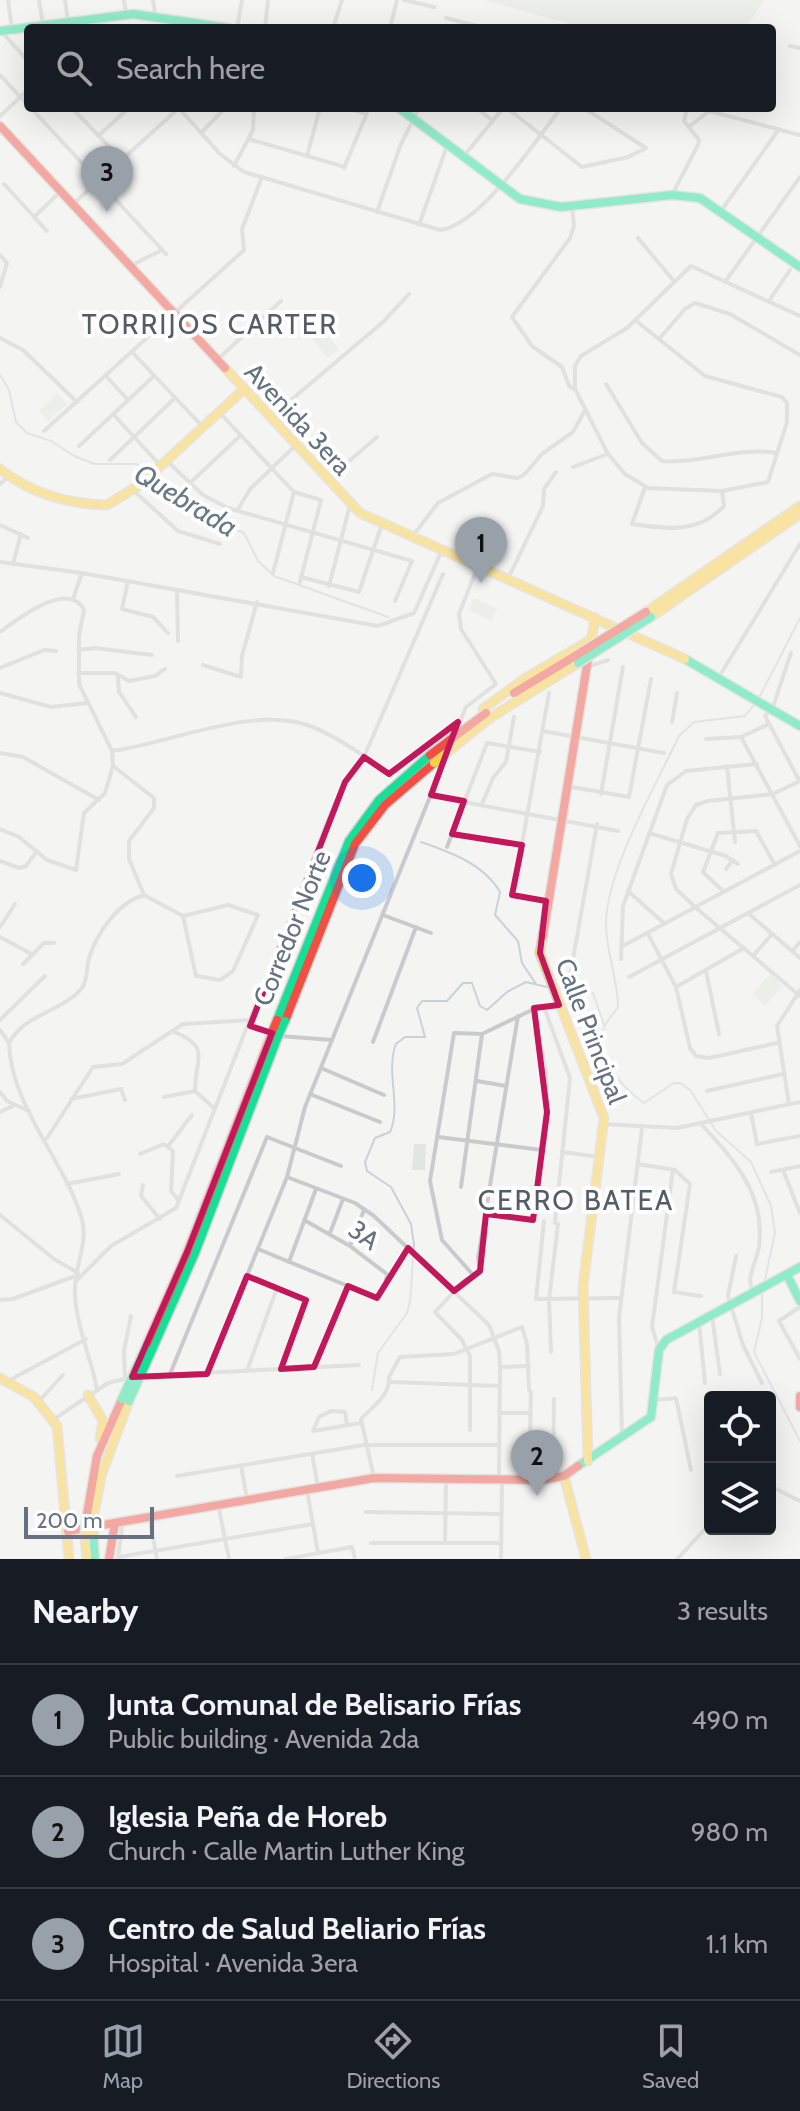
<!DOCTYPE html>
<meta charset="utf-8">
<style>
body{margin:0;font-family:Cabin,sans-serif;background:#242831;color:#f1f3f6}
.controls{position:absolute;right:24px;bottom:24px;display:grid;overflow:hidden;border-radius:8px;box-shadow:0 8px 32px #0002}
.controls button{width:72px;height:72px;display:grid;place-items:center;padding:0;border:0;border-bottom:2px solid #363941;background:#171b24;color:#f1f3f6;font:40px sans-serif}
.scale{position:absolute;left:24px;bottom:20px;width:130px;box-sizing:border-box;padding-left:8px;border:4px solid #667281;border-top:0;font-size:22px;line-height:28px;white-space:nowrap;color:#667281;-webkit-text-stroke:6px #fff;paint-order:stroke}
.you{position:absolute;left:362px;top:878px;width:28px;height:28px;margin:-20px;border:6px solid #fff;border-radius:50%;background:#1a73e8;box-shadow:0 0 0 12px #1a73e833}
.badge{display:grid;place-items:center;width:52px;height:52px;border-radius:50%;background:#98a0a9;color:#111;font-size:26px;font-weight:700}
.pin{position:absolute;translate:-50% -66px;filter:drop-shadow(0 2px 4px #0008)}
.pin::after{content:'';position:absolute;top:42px;width:28px;height:24px;background:inherit;clip-path:polygon(0 0,100% 0,50% 100%)}
.list{margin:0;padding:0;list-style:none}
h2{display:flex;justify-content:space-between;align-items:center;height:104px;margin:0;padding:0 32px;font-size:34px}
h2 small{font-size:26px;font-weight:400;color:#9ea1a6}
.list li{display:grid;grid-template-columns:52px 1fr auto;gap:24px;align-items:center;box-sizing:border-box;height:112px;padding:0 32px;border-top:2px solid #363941}
.list b{display:block;font-size:30px;white-space:nowrap}
.list p{margin:0;font-size:26px;white-space:nowrap;color:#9ea1a6}
.list em{font-size:26px;font-style:normal;color:#9ea1a6}
.icon{flex:none;width:44px;height:44px;fill:none;stroke:currentColor;stroke-width:2;stroke-linecap:round;stroke-linejoin:round}
.map{position:relative;flex:none;width:800px;height:1559px;overflow:hidden}
.search{position:absolute;background:#171b24;box-shadow:0 8px 32px #0002;left:24px;right:24px;top:24px;height:88px;display:flex;align-items:center;gap:20px;box-sizing:border-box;padding:0 28px;border-radius:8px;color:#9ea1a6;font-size:30px}
.sheet{height:440px;background:#171b24}
nav{display:flex;justify-content:space-around;align-items:center;box-sizing:border-box;height:112px;border-top:2px solid #363941;background:#171b24;font-size:22px;color:#9ea1a6}
nav a{display:grid;justify-items:center;gap:4px}
nav .on{color:#98a0a9}
.map>svg:first-child{display:block}
.green{fill:#e2e6e1}
.lines{fill:none;stroke-linecap:round;stroke-linejoin:round}
.stream{stroke:#cbd1d5;stroke-width:2}
.fast-casing{stroke:#d1d1d2;stroke-width:11}
.slow-casing{stroke:#d1d1d2;stroke-width:11}
.jam-casing{stroke:#d1d1d2;stroke-width:11}
.street{stroke:#c9cacb;stroke-width:4}
.fast{stroke:#16e098;stroke-width:8}
.slow{stroke:#ffcf43;stroke-width:8}
.jam{stroke:#f24e42;stroke-width:8}
.fast-bridge-casing{stroke:#d1d1d1;stroke-width:11;stroke-linecap:butt}
.slow-bridge-casing{stroke:#d1d1d1;stroke-width:11;stroke-linecap:butt}
.jam-bridge-casing{stroke:#d1d1d1;stroke-width:11;stroke-linecap:butt}
.fast-bridge{stroke:#16e098;stroke-width:8}
.slow-bridge{stroke:#ffcf43;stroke-width:8}
.jam-bridge{stroke:#f24e42;stroke-width:8}
.marked{fill:none;stroke:#c2185b;stroke-width:6;stroke-linejoin:round}
.labels{text-anchor:middle;dominant-baseline:central;stroke-width:8;stroke-linejoin:round;paint-order:stroke}
.street-label{font-size:26px;fill:#667281;stroke:#fff}
.neighbourhood-label{font-size:28px;letter-spacing:2px;fill:#545c67;stroke:#fff}
.water-label{font-size:28px;font-style:italic;fill:#677985;stroke:#fff}
</style>
<div class="map">
<svg width="800" height="1559" viewBox="0 0 800 1559">
<rect width="100%" height="100%" fill="#f4f4f3"/>
<g class="green">
<polygon points="484,0 765,0 745,28 585,28"/>
<polygon points="323,328 339,350 327,358 311,337"/>
<polygon points="57,393 67,404 48,421 39,411"/>
<polygon points="474,598 497,609 492,621 468,610"/>
<polygon points="770,974 783,986 765,1005 752,994"/>
<polygon points="414,1144 426,1144 425,1170 412,1170"/>
</g>
<g class="lines">
<g class="stream">
<polyline points="0,375 9,390 16,422 27,433 51,441 74,456 95,464 137,464 203,517 244,533 258,561 274,576 388,617"/>
<polyline points="760,696 800,618"/>
<path d="M757,701L745,716L694,722L679,736C656,785 608,868 606,921C605,950 618,978 618,1007C614,1014 606,1021 604,1028C593,1056 623,1088 644,1103L674,1083H680L691,1091L716,1131L751,1162L771,1206L775,1233L764,1284"/>
<path d="M421,842C450,852 484,864 500,892L495,915L518,941L522,963L536,984"/>
<polyline points="558,989 593,993 604,1025"/>
<polyline points="762,1291 762,1318 754,1352 800,1441"/>
<path d="M372,1390L378,1353L407,1313L410,1302L414,1245L411,1224L391,1187L367,1171L365,1162L375,1138L390,1132C402,1105 385,1072 396,1044L405,1037H425L417,1008L422,1001H447L463,983H472L480,1006L487,1010L507,992L526,982L551,988"/>
</g>
<defs>
<g id="fast">
<polyline points="0,31 133,14 228,28"/>
<polyline points="399,108 520,199 561,207 672,195 700,198 800,267"/>
<polyline points="685,659 800,726"/>
<polyline points="277,1020 349,841 379,800 430,755"/>
<polyline points="787,1275 800,1301"/>
<polyline points="152,1350 195,1253 277,1039"/>
<polyline points="578,1466 651,1417 659,1350 666,1340 800,1267"/>
<polyline points="93,1533 95,1559"/>
</g>
<g id="slow">
<polyline points="225,368 360,513 685,659"/>
<path d="M0,469C32,494 67,504 107,505L141,484L243,390"/>
<polyline points="646,612 800,506"/>
<polyline points="651,617 800,514"/>
<polyline points="591,642 595,618"/>
<polyline points="483,709 524,679 592,639"/>
<polyline points="490,718 578,663"/>
<polyline points="543,936 540,953 604,1118 583,1286 588,1461"/>
<polyline points="0,1378 34,1397 57,1426 69,1559"/>
<polyline points="88,1395 103,1421 100,1438"/>
<polyline points="564,1476 586,1559"/>
<polyline points="93,1518 102,1473 129,1401"/>
<polyline points="85,1535 87,1559"/>
</g>
<g id="jam">
<polyline points="0,126 225,368"/>
<polyline points="514,693 575,656"/>
<polyline points="543,936 589,653"/>
<polyline points="285,1021 355,844 385,805 434,763"/>
<polyline points="145,1348 187,1252 270,1037"/>
<polyline points="800,1396 800,1407"/>
<polyline points="86,1520 97,1456 122,1399"/>
<polyline points="68,1531 374,1478 542,1480 564,1476 578,1466"/>
<polyline points="109,1559 115,1523"/>
</g>
</defs>
<use href="#fast" class="fast-casing"/>
<use href="#slow" class="slow-casing"/>
<use href="#jam" class="jam-casing"/>
<g class="street">
<polyline points="8,0 12,29"/>
<polyline points="39,0 43,25"/>
<polyline points="65,0 68,21"/>
<polyline points="124,0 126,14"/>
<polyline points="153,0 155,14"/>
<polyline points="404,0 434,7"/>
<polyline points="446,18 485,28"/>
<polyline points="237,28 242,0"/>
<polyline points="265,28 268,0"/>
<polyline points="333,28 342,0"/>
<polyline points="390,28 397,0"/>
<polyline points="1,31 28,61"/>
<polyline points="790,46 800,48"/>
<polyline points="0,75 28,105"/>
<polyline points="31,108 166,254"/>
<polyline points="72,108 122,160"/>
<path d="M179,108L219,153L244,172L440,230C481,225 535,141 561,108"/>
<polyline points="347,108 364,113"/>
<polyline points="477,108 493,121"/>
<polyline points="507,108 582,167 628,157 646,148 584,108"/>
<polyline points="0,116 28,90"/>
<polyline points="690,126 709,111 800,135"/>
<polyline points="201,133 225,108"/>
<polyline points="98,136 129,108"/>
<polyline points="249,139 345,167"/>
<polyline points="307,156 320,108"/>
<polyline points="464,156 503,108"/>
<polyline points="234,166 253,130 254,108"/>
<polyline points="344,168 369,108"/>
<polyline points="4,184 47,231 34,217 61,191"/>
<polyline points="672,195 698,145 699,140 684,121 687,108"/>
<polyline points="73,204 179,108"/>
<polyline points="572,206 574,226 570,238 512,317 532,346 562,367 569,386 574,389"/>
<polyline points="721,211 779,129"/>
<polyline points="377,212 401,144 419,108"/>
<polyline points="419,225 447,146"/>
<polyline points="638,238 673,280"/>
<polyline points="0,255 7,263 0,287"/>
<polyline points="130,266 162,250"/>
<polyline points="725,282 800,177"/>
<polyline points="769,301 790,270"/>
<polyline points="635,320 705,376 782,397 787,403 787,422 768,482 722,491 648,488 625,474 608,454 575,389 575,366 581,356 627,328 691,266 800,316"/>
<polyline points="0,338 23,350 77,402"/>
<polyline points="659,339 685,309 695,303 730,314 800,355"/>
<polyline points="132,352 202,426"/>
<polyline points="218,359 281,301"/>
<polyline points="106,376 128,400"/>
<path d="M606,384L642,443L662,461C701,464 739,446 777,453"/>
<polyline points="219,412 294,492 321,500 300,582"/>
<polyline points="113,414 160,465"/>
<polyline points="271,417 383,322 409,294"/>
<polyline points="44,431 244,250 242,229 262,177"/>
<polyline points="79,446 154,376"/>
<polyline points="110,460 175,398"/>
<polyline points="167,461 203,495 228,508 412,561 395,601"/>
<polyline points="573,467 608,454"/>
<polyline points="327,480 377,437"/>
<polyline points="190,483 241,435"/>
<polyline points="0,484 8,477"/>
<path d="M645,487L632,524C667,529 698,534 724,506L722,491"/>
<polyline points="133,490 178,531 220,544"/>
<polyline points="237,511 250,489 295,446"/>
<polyline points="0,525 28,538"/>
<polyline points="412,537 438,503 492,474 517,478 524,475 542,454 573,432 584,412"/>
<polyline points="0,562 82,573 378,626 414,613 442,550"/>
<polyline points="13,564 21,534"/>
<polyline points="273,573 294,492"/>
<polyline points="301,577 359,592 382,524"/>
<polyline points="508,579 543,506 544,489 556,472"/>
<polyline points="128,581 122,609 153,617 168,633"/>
<polyline points="329,586 350,505"/>
<polyline points="177,590 178,641"/>
<polyline points="73,599 82,573"/>
<path d="M0,632C18,619 69,579 84,610L79,635V684L112,751L113,766L105,793L84,813L76,870L47,860L19,837L0,829"/>
<polyline points="78,650 95,648 152,655"/>
<polyline points="791,653 773,707 765,716 799,780"/>
<polyline points="203,665 241,677 242,656 257,602"/>
<polyline points="587,667 608,660"/>
<polyline points="0,668 44,650 56,651"/>
<polyline points="78,673 115,673 129,681 155,676 165,669"/>
<polyline points="719,677 800,544"/>
<polyline points="118,678 119,692 136,717"/>
<polyline points="0,693 51,707 87,703"/>
<polyline points="672,722 677,693"/>
<polyline points="543,731 664,753"/>
<polyline points="455,734 466,707 496,684 461,629 459,614 478,566"/>
<polyline points="741,737 800,846"/>
<polyline points="706,739 741,737 769,724"/>
<path d="M112,751C171,743 253,705 310,726C338,737 364,756 389,773L458,722"/>
<polyline points="0,753 23,757 99,800"/>
<polyline points="113,766 154,798 154,808 129,841 129,859 144,895 183,916 196,976 220,980 233,971 258,915 228,905 183,916"/>
<polyline points="727,766 735,842"/>
<polyline points="800,781 773,794 708,801 696,805 687,819 671,874 676,889 695,907 800,996"/>
<polyline points="566,786 629,797 651,679"/>
<polyline points="601,794 623,667"/>
<polyline points="432,796 618,831"/>
<polyline points="482,804 493,778 506,762 514,717"/>
<polyline points="649,833 726,856 738,864"/>
<polyline points="452,834 521,845"/>
<polyline points="447,847 487,743 540,752"/>
<polyline points="0,861 19,868 26,866 37,851"/>
<polyline points="726,869 733,860"/>
<polyline points="628,891 665,924"/>
<polyline points="724,892 703,872 718,833 756,831 775,865"/>
<polyline points="546,901 513,894 549,693"/>
<polyline points="748,913 800,958"/>
<polyline points="383,915 431,933"/>
<polyline points="0,927 15,904"/>
<polyline points="648,934 676,987"/>
<polyline points="0,937 30,953"/>
<polyline points="621,947 800,851"/>
<polyline points="744,948 676,987 690,1048 696,1056 709,1058 777,1043"/>
<polyline points="792,951 800,942"/>
<polyline points="753,956 772,934"/>
<polyline points="621,959 623,906 667,785 686,771 757,764"/>
<polyline points="23,964 44,943 54,943"/>
<polyline points="706,971 719,1034"/>
<polyline points="570,976 597,824"/>
<polyline points="629,977 800,885"/>
<polyline points="544,1007 570,1078 555,1223"/>
<polyline points="0,1020 45,976"/>
<polyline points="250,1026 271,1033"/>
<polyline points="0,1030 9,1043"/>
<path d="M172,1031C212,1047 195,1057 195,1091"/>
<polyline points="280,1036 332,1040"/>
<polyline points="373,1042 416,927"/>
<polyline points="321,1068 384,1095"/>
<polyline points="477,1081 506,1086"/>
<polyline points="707,1091 783,1074"/>
<polyline points="0,1092 7,1101 29,1111"/>
<polyline points="310,1094 380,1122"/>
<polyline points="164,1097 195,1091 215,1109"/>
<polyline points="71,1099 121,1089 125,1100"/>
<polyline points="789,1104 777,1026 800,990"/>
<polyline points="0,1112 15,1105"/>
<polyline points="751,1113 757,1144 800,1136"/>
<path d="M700,1123C733,1158 766,1194 759,1246C757,1263 744,1277 754,1293"/>
<polyline points="604,1124 677,1128 800,1102"/>
<polyline points="438,1137 542,1150"/>
<polyline points="47,1138 93,1067 122,1064 183,1024 252,1020"/>
<polyline points="169,1145 192,1115"/>
<polyline points="562,1152 599,1157"/>
<polyline points="140,1154 164,1144 173,1151 171,1191 179,1201"/>
<polyline points="638,1164 675,1170 690,1184 674,1292 701,1296"/>
<polyline points="783,1170 800,1213"/>
<polyline points="771,1172 800,1166"/>
<polyline points="287,1177 355,1203 374,1216 489,1325 499,1351 500,1367 499,1479"/>
<polyline points="67,1184 119,1174"/>
<polyline points="143,1185 141,1196 160,1219"/>
<polyline points="461,1187 482,1034"/>
<polyline points="486,1214 533,1220 547,1112 546,1072 534,1009"/>
<polyline points="0,1215 54,1259 78,1273"/>
<polyline points="304,1220 350,1246 388,1275 386,1279"/>
<polyline points="544,1221 536,1299 620,1298"/>
<polyline points="330,1233 343,1199"/>
<polyline points="350,1246 364,1210"/>
<polyline points="258,1249 377,1298 409,1249"/>
<polyline points="736,1256 728,1296 743,1345 762,1383"/>
<polyline points="289,1262 316,1189"/>
<polyline points="247,1276 306,1300 281,1369"/>
<polyline points="474,1276 442,1240 430,1181 454,1033 482,1034 534,1009 559,1005"/>
<polyline points="77,1280 111,1246 176,1208 330,815 345,782 364,757 443,574"/>
<polyline points="0,1300 13,1299 78,1275"/>
<polyline points="800,1307 779,1321 800,1359"/>
<polyline points="712,1316 720,1374"/>
<polyline points="699,1322 705,1383"/>
<polyline points="659,1350 652,1327 673,1170"/>
<polyline points="551,1352 549,1300 558,1224"/>
<polyline points="314,1367 348,1286"/>
<polyline points="500,1367 529,1366"/>
<polyline points="247,1371 277,1288"/>
<polyline points="170,1374 267,1137 341,1166"/>
<polyline points="207,1374 287,1177 305,1107 446,757"/>
<polyline points="141,1376 359,1365"/>
<polyline points="125,1378 124,1351 131,1316"/>
<polyline points="8,1381 86,1339"/>
<polyline points="390,1382 499,1386"/>
<path d="M97,1389C91,1358 76,1325 75,1294C73,1267 90,1243 81,1216C62,1157 11,1106 9,1043C25,1013 61,1013 82,988C88,980 86,968 89,958C97,933 118,902 144,895"/>
<polyline points="655,1400 676,1398 691,1470"/>
<polyline points="39,1401 63,1375"/>
<polyline points="499,1413 530,1413"/>
<polyline points="54,1419 108,1383 132,1377"/>
<polyline points="347,1425 345,1412 331,1411 319,1417 313,1431 361,1423"/>
<polyline points="470,1430 470,1356 462,1340 435,1312 463,1282 480,1271 478,1258 518,1016"/>
<polyline points="622,1436 619,1318 642,1128"/>
<polyline points="312,1454 318,1487"/>
<polyline points="241,1465 247,1499"/>
<polyline points="177,1476 364,1445 499,1445"/>
<polyline points="553,1477 554,1399"/>
<path d="M374,1478L361,1419C374,1405 390,1396 389,1377L400,1357L454,1354L522,1327L527,1344L529,1390"/>
<polyline points="529,1480 531,1392"/>
<polyline points="770,1486 800,1501"/>
<polyline points="307,1490 318,1553"/>
<polyline points="218,1504 229,1559"/>
<polyline points="366,1512 501,1514"/>
<polyline points="149,1516 157,1559"/>
<polyline points="371,1543 501,1543"/>
<polyline points="445,1543 446,1479"/>
<polyline points="119,1557 313,1524"/>
<polyline points="118,1558 123,1521"/>
<polyline points="286,1559 352,1547 355,1559"/>
<polyline points="501,1559 502,1480"/>
<polyline points="677,1559 710,1524"/>
</g>
<use href="#fast" class="fast"/>
<use href="#slow" class="slow"/>
<use href="#jam" class="jam"/>
<defs>
<g id="fast-bridge">
<polyline points="578,663 651,617"/>
<polyline points="277,1039 285,1021"/>
<polyline points="122,1399 145,1348"/>
<polyline points="129,1401 152,1350"/>
</g>
<g id="slow-bridge">
<polyline points="434,763 490,718"/>
<polyline points="93,1518 93,1533"/>
<polyline points="85,1535 86,1520"/>
</g>
<g id="jam-bridge">
<polyline points="575,656 646,612"/>
<polyline points="430,755 486,713"/>
<polyline points="270,1037 277,1020"/>
</g>
</defs>
<use href="#fast-bridge" class="fast-bridge-casing"/>
<use href="#slow-bridge" class="slow-bridge-casing"/>
<use href="#jam-bridge" class="jam-bridge-casing"/>
<use href="#fast-bridge" class="fast-bridge"/>
<use href="#slow-bridge" class="slow-bridge"/>
<use href="#jam-bridge" class="jam-bridge"/>
</g>
<path d="M0 0H800V1559H0ZM458,722L431,795L464,801L452,834L522,845L512,895L546,901L540,953L559,1005L534,1008L547,1112L533,1220L486,1214L480,1271L454,1291L408,1248L377,1298L348,1286L314,1367L281,1369L306,1300L247,1276L207,1374L132,1377L187,1252L272,1033L250,1026L345,782L364,757L389,774Z" fill="#f4f4f3" fill-opacity=".55" fill-rule="evenodd"/>
<path class="marked" d="M458,722L431,795L464,801L452,834L522,845L512,895L546,901L540,953L559,1005L534,1008L547,1112L533,1220L486,1214L480,1271L454,1291L408,1248L377,1298L348,1286L314,1367L281,1369L306,1300L247,1276L207,1374L132,1377L187,1252L272,1033L250,1026L345,782L364,757L389,774Z"/>
<g class="labels">
<g class="street-label">
<text transform="translate(298 419) rotate(47)">Avenida 3era</text>
<text transform="translate(292 928) rotate(-68)">Corredor Norte</text>
<text transform="translate(591 1031) rotate(69)">Calle Principal</text>
<text transform="translate(364 1235) rotate(36)">3A</text>
</g>
<g class="neighbourhood-label">
<text x="210" y="324">TORRIJOS CARTER</text>
<text x="576" y="1200">CERRO BATEA</text>
</g>
<g class="water-label">
<text transform="translate(186 500) rotate(31)">Quebrada</text>
</g>
</g>
</svg>
<div class="controls">
<button><svg class="icon" aria-label="locate" viewBox="0 0 24 24"><circle cx="12" cy="12" r="6"/><path d="M12 2v4M12 18v4M2 12h4M18 12h4"/></svg></button>
<button><svg class="icon" aria-label="layers" viewBox="0 0 24 24"><path d="M12 4l9 5-9 5-9-5zM3 14l9 5 9-5"/></svg></button>
</div>
<div class="scale">200 m</div>
<div class="you"></div>
<div class="pin badge" style="left:481px;top:583px">1</div>
<div class="pin badge" style="left:537px;top:1496px">2</div>
<div class="pin badge" style="left:107px;top:212px">3</div>
<div class="search"><svg class="icon" aria-label="search" viewBox="0 0 24 24"><circle cx="10" cy="10" r="6"/><path d="M15 15l6 6"/></svg>Search here</div>
</div>
<section class="sheet">
<h2>Nearby<small>3 results</small></h2>
<ul class="list">
<li><span class="badge">1</span><div><b>Junta Comunal de Belisario Frías</b><p>Public building · Avenida 2da</p></div><em>490 m</em></li>
<li><span class="badge">2</span><div><b>Iglesia Peña de Horeb</b><p>Church · Calle Martin Luther King</p></div><em>980 m</em></li>
<li><span class="badge">3</span><div><b>Centro de Salud Beliario Frías</b><p>Hospital · Avenida 3era</p></div><em>1.1 km</em></li>
</ul>
</section>
<nav>
<a class="on"><svg class="icon" aria-label="map" viewBox="0 0 24 24"><path d="M3 6l6-2 6 2 6-2v14l-6 2-6-2-6 2zM9 4v14M15 6v14"/></svg>Map</a>
<a><svg class="icon" aria-label="directions" viewBox="0 0 24 24"><path d="M12 3l9 9-9 9-9-9zM9 14v-3h6M13 9l2 2-2 2"/></svg>Directions</a>
<a><svg class="icon" aria-label="saved" viewBox="0 0 24 24"><path d="M7 4h10v16l-5-4-5 4z"/></svg>Saved</a>
</nav>
